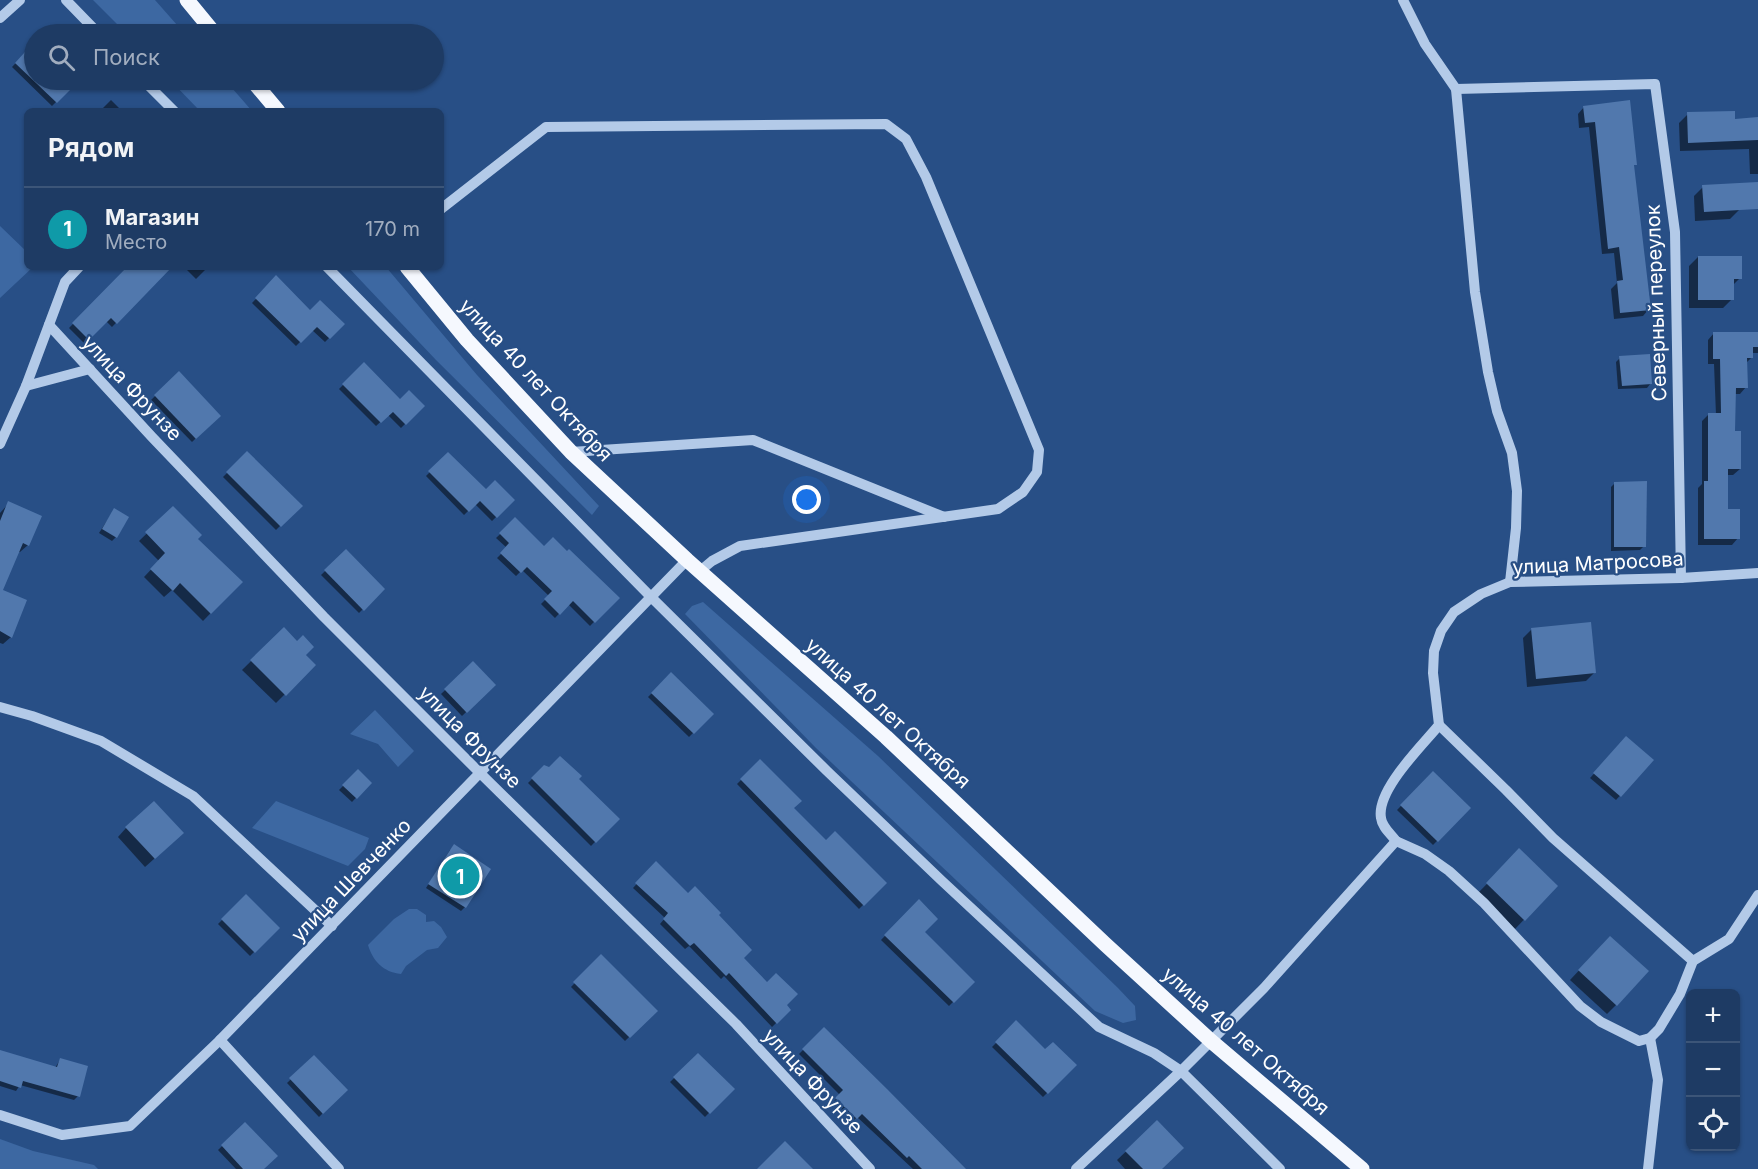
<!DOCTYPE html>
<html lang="ru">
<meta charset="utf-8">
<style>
body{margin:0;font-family:Inter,sans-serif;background:#26426a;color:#f1f3f6}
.controls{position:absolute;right:18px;bottom:18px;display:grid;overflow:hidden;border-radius:9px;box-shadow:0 2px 4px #0004}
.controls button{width:54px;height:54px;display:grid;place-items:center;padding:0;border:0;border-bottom:2px solid #3c5578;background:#1e3b64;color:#f1f3f6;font:30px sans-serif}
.you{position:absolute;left:807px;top:500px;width:21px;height:21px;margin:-15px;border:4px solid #fff;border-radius:50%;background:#1a73e8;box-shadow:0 0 0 9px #1a73e833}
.badge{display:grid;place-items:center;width:39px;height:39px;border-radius:50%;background:#efd07a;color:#fff;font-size:20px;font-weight:700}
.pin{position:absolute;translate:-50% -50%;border:3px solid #fff;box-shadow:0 2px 6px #0006}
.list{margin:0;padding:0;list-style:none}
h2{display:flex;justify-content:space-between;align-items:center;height:78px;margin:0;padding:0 24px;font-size:26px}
h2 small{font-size:20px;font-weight:400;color:#a1adbf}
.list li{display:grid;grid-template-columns:39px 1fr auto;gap:18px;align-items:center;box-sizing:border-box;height:84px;padding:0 24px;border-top:2px solid #3c5578}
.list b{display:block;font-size:22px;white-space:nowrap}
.list p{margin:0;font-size:20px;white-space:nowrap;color:#a1adbf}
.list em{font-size:20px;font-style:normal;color:#a1adbf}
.icon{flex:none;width:33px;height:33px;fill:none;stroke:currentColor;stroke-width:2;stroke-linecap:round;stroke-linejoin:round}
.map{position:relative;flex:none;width:1758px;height:1169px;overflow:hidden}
.search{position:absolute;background:#1e3b64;box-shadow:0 2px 4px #0004;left:24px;top:24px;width:420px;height:66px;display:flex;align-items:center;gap:15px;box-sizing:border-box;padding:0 21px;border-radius:33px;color:#a1adbf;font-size:22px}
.panel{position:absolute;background:#1e3b64;box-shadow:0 2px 4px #0004;left:24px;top:108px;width:420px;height:162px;border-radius:9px}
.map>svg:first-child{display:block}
.green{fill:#3d68a2}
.shadow{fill:#0007}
.building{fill:#5178ad}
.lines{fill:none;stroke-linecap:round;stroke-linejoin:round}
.minor{stroke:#b3cae8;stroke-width:10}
.major{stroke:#f5f8fe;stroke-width:15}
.labels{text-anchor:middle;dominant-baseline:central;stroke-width:4.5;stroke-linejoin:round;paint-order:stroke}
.street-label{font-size:20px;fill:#fff;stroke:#284f86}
</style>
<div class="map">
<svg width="1758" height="1169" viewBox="0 0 1758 1169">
<rect width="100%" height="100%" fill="#284f86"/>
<g class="green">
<polygon points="93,0 155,0 185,34 127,34"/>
<polygon points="170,80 225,80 252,111 200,111"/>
<polygon points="0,226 27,252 27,267 33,267 0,298"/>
<polygon points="348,267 386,267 477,375 599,506 592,515 436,360"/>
<polygon points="703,602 878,756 1118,988 1135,1006 1136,1020 1123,1023 1095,1011 816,748 685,614 692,606"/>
<polygon points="375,710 414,751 398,767 378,744 350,734"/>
<polygon points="276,801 369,838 365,849 348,866 252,828"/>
<path d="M409,909H417L426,915V922L434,921L441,927L447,937L438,948L427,950L406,966L401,974C383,972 373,961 368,945L394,919Z"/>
<polygon points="0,1139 33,1151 94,1165 98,1169 0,1169"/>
</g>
<g class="shadow">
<polygon points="34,44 34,80 78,80 52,106 12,67"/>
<polygon points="111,100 122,111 100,111"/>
<polygon points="1584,107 1635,164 1633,166 1649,309 1643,316 1614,319 1611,289 1617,283 1614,253 1602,254 1589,127 1579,128 1578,114"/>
<polygon points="1688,114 1733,120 1758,119 1758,174 1750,174 1749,149 1680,151 1679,123"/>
<polygon points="1703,187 1739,210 1730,219 1695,221 1694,196"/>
<polygon points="1698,257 1740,278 1732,286 1732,299 1723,308 1689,308 1689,266"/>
<polygon points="129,267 170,267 112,327 106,321 84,343 69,328"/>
<polygon points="184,267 208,267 196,279"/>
<polygon points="276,278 310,312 343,324 325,342 312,330 296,346 252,303"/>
<polygon points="1714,333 1758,333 1758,353 1751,353 1751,358 1746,363 1746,387 1740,394 1735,394 1733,432 1740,469 1733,475 1726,475 1726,510 1738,538 1732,545 1698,545 1698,488 1702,484 1702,421 1708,415 1716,415 1714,364 1708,364 1708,340"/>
<polygon points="1620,358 1651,383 1647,388 1618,389 1616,362"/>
<polygon points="364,364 400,401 423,406 401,428 388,415 376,426 339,389"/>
<polygon points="178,374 219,416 192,442 151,400"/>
<polygon points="247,453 300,506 276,530 223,477"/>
<polygon points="448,454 486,492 513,500 492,521 475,504 464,515 426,476"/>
<polygon points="1615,483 1644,546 1640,550 1611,551 1611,487"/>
<polygon points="9,503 28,545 20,552 17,551 1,591 11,637 3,644 0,643 0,513"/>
<polygon points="173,508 196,539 241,582 203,621 172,590 164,597 144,577 159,561 139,541"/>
<polygon points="114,510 116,537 112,541 99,533"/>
<polygon points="515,520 544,548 617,598 590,626 568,604 555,618 541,604 549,596 522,570 516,576 497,558 507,548 496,538"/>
<polygon points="346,551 383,589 359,613 321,575"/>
<polygon points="284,629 314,665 276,703 242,670"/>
<polygon points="1532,629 1595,672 1586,681 1527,687 1523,638"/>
<polygon points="473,664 494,685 462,716 441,694"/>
<polygon points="671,674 712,714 689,737 648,697"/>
<polygon points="1627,738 1652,761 1616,800 1590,778"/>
<polygon points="760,761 792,808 826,842 885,883 859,909 737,784"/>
<polygon points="544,767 577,779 617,819 591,846 528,783"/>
<polygon points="358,771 370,783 352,802 339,790"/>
<polygon points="1433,773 1469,808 1433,845 1397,810"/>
<polygon points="126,828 173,842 145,867 118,837"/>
<polygon points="450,850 465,907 461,911 426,888"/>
<polygon points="1519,851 1556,886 1515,929 1478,893"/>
<polygon points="656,863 688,895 717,915 742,958 789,1010 772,1027 724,976 721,979 689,946 685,949 660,924 665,918 633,888"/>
<polygon points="246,896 278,928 250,956 218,924"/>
<polygon points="919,901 923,932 973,982 949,1006 881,940"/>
<polygon points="1601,947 1616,1005 1607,1014 1570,980"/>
<polygon points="601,956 656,1011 625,1041 571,987"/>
<polygon points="1016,1023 1045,1052 1075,1065 1043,1097 992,1047"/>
<polygon points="824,1029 961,1169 913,1169 857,1117 852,1122 832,1103 840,1095 799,1054"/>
<polygon points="0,1051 55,1068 60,1060 78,1096 74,1100 20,1085 16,1091 0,1086"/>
<polygon points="698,1055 732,1089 705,1117 670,1082"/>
<polygon points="314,1057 346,1090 319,1117 287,1083"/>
<polygon points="1157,1122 1161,1169 1125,1169 1117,1160"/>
<polygon points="245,1124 263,1169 236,1169 218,1150"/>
</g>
<g class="building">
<polygon points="34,42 34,80 80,80 57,103 15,63"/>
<polygon points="1630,100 1637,165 1634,165 1651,310 1620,313 1617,281 1623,280 1619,247 1608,249 1595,122 1585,123 1583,106"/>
<polygon points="1735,111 1735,119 1758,117 1758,140 1688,143 1687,112"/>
<polygon points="1758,182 1758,209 1704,212 1702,185"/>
<polygon points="1698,256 1742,256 1742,279 1734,279 1734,300 1698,300"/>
<polygon points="127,267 172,267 117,324 111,318 89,340 72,323"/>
<polygon points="276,275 310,310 320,300 345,324 330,339 317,327 301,343 255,298"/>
<polygon points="1713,332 1758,332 1758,347 1753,347 1753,358 1747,358 1748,388 1736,388 1735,431 1741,431 1741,469 1728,469 1728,509 1740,509 1740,539 1704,539 1704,481 1708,481 1708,413 1721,413 1720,359 1713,359"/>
<polygon points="1650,354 1652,384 1622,386 1619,356"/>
<polygon points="364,362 400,399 409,390 425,406 406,425 393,412 381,423 342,384"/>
<polygon points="179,371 221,416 196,439 154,395"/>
<polygon points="247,451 303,506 281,527 226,472"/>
<polygon points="448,452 486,489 495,480 515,500 497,518 480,501 469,512 428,471"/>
<polygon points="1647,481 1646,547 1614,547 1614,482"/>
<polygon points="8,501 42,516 29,546 23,543 3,590 27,600 12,638 0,631 0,521"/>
<polygon points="173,506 202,535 198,539 243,582 211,614 180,583 173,591 150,569 165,553 145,532"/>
<polygon points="114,508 129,517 117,538 102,529"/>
<polygon points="515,517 544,546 553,537 567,551 569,549 620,598 595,623 573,601 560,615 544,599 552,591 527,567 521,573 500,553 509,543 499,533"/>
<polygon points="346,549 385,589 364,611 324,570"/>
<polygon points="1591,622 1596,673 1536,679 1531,628"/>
<polygon points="284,627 297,641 303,635 314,647 306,655 316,665 286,696 250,660"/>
<polygon points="473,661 496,685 467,713 444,689"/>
<polygon points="671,672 714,714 694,734 651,693"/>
<polygon points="1626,736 1654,760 1621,797 1593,773"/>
<polygon points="560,756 582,776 579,779 620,819 596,843 531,778 544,765 549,767"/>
<polygon points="760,759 802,801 794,808 826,840 835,831 887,883 864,906 740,779"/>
<polygon points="358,769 372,783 357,799 342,785"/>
<polygon points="1433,771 1471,808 1438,842 1400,805"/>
<polygon points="154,801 184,833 155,859 125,827"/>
<polygon points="454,844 491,869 466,908 428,884"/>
<polygon points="1519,848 1558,886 1525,921 1486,883"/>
<polygon points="656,861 688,893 695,886 721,913 719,915 752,950 744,958 767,982 776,973 798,994 787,1005 791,1010 777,1024 729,973 726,976 694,943 690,946 663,919 668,913 635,883"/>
<polygon points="246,894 280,928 255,953 221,919"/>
<polygon points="919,899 938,919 925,932 975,982 954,1003 884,935"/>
<polygon points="1610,936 1649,971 1617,1006 1578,970"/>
<polygon points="601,954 658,1011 630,1038 573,982"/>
<polygon points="1016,1020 1045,1049 1053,1042 1077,1065 1048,1094 995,1042"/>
<polygon points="824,1027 887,1089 966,1169 922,1169 909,1156 907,1158 862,1114 857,1119 835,1098 843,1090 802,1049"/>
<polygon points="0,1050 57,1067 60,1058 88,1066 80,1097 23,1081 21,1088 0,1081"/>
<polygon points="698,1053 735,1089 710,1114 673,1077"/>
<polygon points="314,1055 348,1090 323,1114 289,1078"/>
<polygon points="1157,1120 1184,1148 1162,1169 1143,1169 1125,1151"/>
<polygon points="245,1122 278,1156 264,1169 243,1169 221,1145"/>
<polygon points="785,1141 813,1169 757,1169"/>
</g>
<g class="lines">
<g class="minor">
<polyline points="66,0 99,34"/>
<polyline points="1403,0 1425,44 1456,89 1475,292 1488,372 1497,411 1512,453 1517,491 1516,528 1510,582"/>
<polyline points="0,18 20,0"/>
<polyline points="143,80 174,111"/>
<polyline points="1456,89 1655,84 1675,232 1681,578"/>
<polyline points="441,209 546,127 886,124 906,139 926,177 1039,450 1037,472 1023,492 998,509 740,546 712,561 700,571"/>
<polyline points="327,267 650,596 827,771 942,881 1099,1027 1154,1053 1181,1071 1280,1169"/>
<polyline points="49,325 152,437 324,617 480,773 736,1024 870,1169"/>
<polyline points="26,386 90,369"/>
<polyline points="0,444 26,386 65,282 79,267"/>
<polyline points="571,452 753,440 944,517"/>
<polyline points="0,707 32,716 101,741 193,796 332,926"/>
<polyline points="1439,725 1506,790 1553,838 1693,961"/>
<path d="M1396,841C1391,834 1382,827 1381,818C1376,790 1422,746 1439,725L1433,673L1434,651L1441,631L1454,612L1481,594L1510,582L1681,578L1758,573"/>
<polyline points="220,1040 339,1169"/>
<polyline points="0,1115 62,1135 130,1126 220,1040 687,560"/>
<polyline points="1076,1169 1181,1071 1264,988 1396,841 1425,854 1449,871 1484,903 1580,1006 1601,1022 1639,1041 1650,1038 1659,1029 1680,994 1693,961 1729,939 1758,895"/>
<polyline points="1648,1169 1658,1080 1650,1038"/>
</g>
<g class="major">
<polyline points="187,0 215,34"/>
<polyline points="252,80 278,111"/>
<polyline points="407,267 467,340 571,452 687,560 886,737 1106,945 1211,1041 1362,1169"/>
</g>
</g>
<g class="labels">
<g class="street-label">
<text transform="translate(1656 303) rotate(-92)">Северный переулок</text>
<text transform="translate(536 380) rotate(47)">улица 40 лет Октября</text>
<text transform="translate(132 388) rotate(47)">улица Фрунзе</text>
<text transform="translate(1598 563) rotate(-3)">улица Матросова</text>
<text transform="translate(888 713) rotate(42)">улица 40 лет Октября</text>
<text transform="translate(470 737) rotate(45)">улица Фрунзе</text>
<text transform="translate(351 880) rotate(-46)">улица Шевченко</text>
<text transform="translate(1246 1041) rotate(41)">улица 40 лет Октября</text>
<text transform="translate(813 1081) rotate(47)">улица Фрунзе</text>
</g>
</g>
</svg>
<div class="controls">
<button>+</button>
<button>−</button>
<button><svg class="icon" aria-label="locate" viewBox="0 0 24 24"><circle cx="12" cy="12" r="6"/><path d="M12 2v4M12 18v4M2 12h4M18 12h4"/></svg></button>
</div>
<div class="you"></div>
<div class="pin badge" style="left:460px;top:876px;background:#0f9aa8">1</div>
<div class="search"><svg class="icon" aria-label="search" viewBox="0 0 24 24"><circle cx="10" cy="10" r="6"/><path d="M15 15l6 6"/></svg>Поиск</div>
<section class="panel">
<h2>Рядом<small></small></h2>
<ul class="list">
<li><span class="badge" style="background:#0f9aa8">1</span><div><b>Магазин</b><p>Место</p></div><em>170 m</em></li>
</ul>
</section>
</div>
